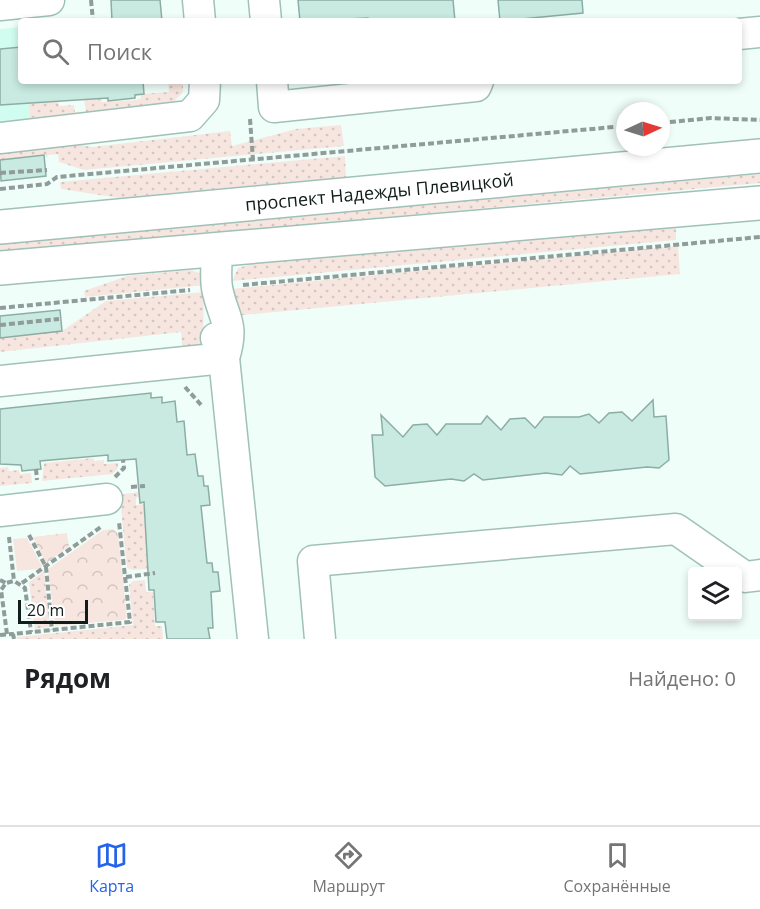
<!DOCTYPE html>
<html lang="ru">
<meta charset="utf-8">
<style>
body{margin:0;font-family:"Open Sans",sans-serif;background:#f2f2f2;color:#202124}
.controls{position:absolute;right:18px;bottom:18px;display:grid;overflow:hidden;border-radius:6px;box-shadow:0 3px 9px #0003}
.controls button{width:54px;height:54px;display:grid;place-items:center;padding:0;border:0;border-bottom:2px solid #e0e0e0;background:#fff;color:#202124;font:30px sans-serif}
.compass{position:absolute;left:616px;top:102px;width:54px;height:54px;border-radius:50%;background:#fff;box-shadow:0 3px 9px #0003;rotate:86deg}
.scale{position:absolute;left:18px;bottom:15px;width:70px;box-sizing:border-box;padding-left:6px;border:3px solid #101d1a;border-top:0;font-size:16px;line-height:21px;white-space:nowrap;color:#101d1a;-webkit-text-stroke:4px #fff;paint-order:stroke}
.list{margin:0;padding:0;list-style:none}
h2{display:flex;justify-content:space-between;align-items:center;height:78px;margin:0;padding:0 24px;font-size:26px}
h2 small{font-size:20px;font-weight:400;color:#757577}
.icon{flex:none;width:33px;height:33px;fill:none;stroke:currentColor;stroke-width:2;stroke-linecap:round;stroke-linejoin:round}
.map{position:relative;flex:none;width:760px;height:639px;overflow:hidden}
.search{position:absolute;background:#fff;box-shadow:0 3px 9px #0003;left:18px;right:18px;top:18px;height:66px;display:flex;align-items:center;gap:15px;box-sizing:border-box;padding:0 21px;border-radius:6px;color:#757577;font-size:22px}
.sheet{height:186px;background:#fff}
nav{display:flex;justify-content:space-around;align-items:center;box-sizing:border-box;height:84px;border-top:2px solid #e0e0e0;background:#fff;font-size:16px;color:#757577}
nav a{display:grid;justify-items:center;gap:3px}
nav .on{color:#2563eb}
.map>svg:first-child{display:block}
.built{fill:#d1fdf1}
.grass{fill:url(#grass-dots)}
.park{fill:url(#park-crowns)}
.garden{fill:#f7e6e0}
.building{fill:#c8eae1;stroke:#8cada4;stroke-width:1.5}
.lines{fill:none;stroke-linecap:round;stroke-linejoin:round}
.minor-casing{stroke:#a0c1b8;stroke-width:33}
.major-casing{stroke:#a0c1b8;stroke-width:36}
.path{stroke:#8f9c99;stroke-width:4;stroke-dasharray:6 3;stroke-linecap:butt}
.minor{stroke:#fff;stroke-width:30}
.major{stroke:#fff;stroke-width:33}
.labels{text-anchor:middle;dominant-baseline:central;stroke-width:6;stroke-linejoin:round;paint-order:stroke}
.street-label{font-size:18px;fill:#101d1a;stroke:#fff}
</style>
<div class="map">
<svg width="760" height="639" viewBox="0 0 760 639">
<defs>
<pattern id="grass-dots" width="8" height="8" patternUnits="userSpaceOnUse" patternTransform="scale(1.5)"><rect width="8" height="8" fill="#f7e6e0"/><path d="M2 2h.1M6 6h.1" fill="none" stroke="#d3c5c0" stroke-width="1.8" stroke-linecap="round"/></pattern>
<pattern id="park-crowns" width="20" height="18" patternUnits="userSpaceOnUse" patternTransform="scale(1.5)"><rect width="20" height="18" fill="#f7e6e0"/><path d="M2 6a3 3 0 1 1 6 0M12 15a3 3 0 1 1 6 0" fill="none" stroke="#d3c5c0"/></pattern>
</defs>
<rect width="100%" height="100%" fill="#f0fefa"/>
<polygon class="built" points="21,27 21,81 41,81 48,157 0,161 0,29"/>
<g class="grass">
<polygon points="168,81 183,81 183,92 173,103 86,112 84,99 101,98 102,102 137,100 141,98 141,94 169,92"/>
<polygon points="47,97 48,102 58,101 59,106 74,105 75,113 30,118 29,104 43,102"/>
<polygon points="341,125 344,146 84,170 59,162 58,154 0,160 0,148 67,142 92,147 230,131 232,146 296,129"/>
<polygon points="345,156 346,177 119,198 61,189 60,182"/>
<polygon points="760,174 760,183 0,252 0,243"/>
<polygon points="676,226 676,240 232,281 238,268 256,263"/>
<polygon points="678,246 680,274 232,316 230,289"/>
<polygon points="191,270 203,274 206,285 85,297 84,291 127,276"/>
<polygon points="204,292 203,342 198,350 186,350 182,345 181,332 0,352 0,338 62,331 106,301"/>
<polygon points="94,458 94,461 104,460 104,464 118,463 118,468 113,474 42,481 44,463"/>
<polygon points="8,467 9,471 19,470 20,474 31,473 32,483 0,486 0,468"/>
<polygon points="139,492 140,497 136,498 136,505 144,504 149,566 148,569 132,570 127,568 120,498 124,494"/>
<polygon points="44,571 50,627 35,629 29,582"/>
<polygon points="145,580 146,592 153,592 155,626 162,626 163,639 17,639 17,637 133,625 129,585 133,581"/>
</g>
<g class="park">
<polygon points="113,529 118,534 127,617 124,620 55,626 48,569 103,530"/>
<polygon points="67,533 69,547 46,563 33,537"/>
</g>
<polygon class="garden" points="27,538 42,566 39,569 17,571 13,539"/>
<g class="building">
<polygon points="111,0 160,0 162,21 112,21"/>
<polygon points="298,0 453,0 455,21 369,21 368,18 300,21"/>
<polygon points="498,0 582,0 583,13 500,21"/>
<polygon points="21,47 21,81 143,81 144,94 135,95 135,98 108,101 108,98 0,105 0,49"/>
<polygon points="44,155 46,176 1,181 0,160"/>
<polygon points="60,310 62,331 0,338 0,316"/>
<polygon points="151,393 151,398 162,397 162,403 175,401 177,422 184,421 187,455 195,454 198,476 203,476 204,486 208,486 210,505 201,506 207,563 212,563 213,572 218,572 220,591 211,592 213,628 208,628 210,639 167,639 165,622 156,622 154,590 149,590 144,502 140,503 136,459 108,461 108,455 40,461 41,469 22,471 21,465 0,464 0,409"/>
<polygon points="653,400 654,417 666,416 669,460 659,468 647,467 580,474 570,466 562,475 546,473 483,480 474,474 464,481 451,479 385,486 375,477 372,435 383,435 381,415 403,437 413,425 427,424 437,435 446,424 481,424 487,416 501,430 510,419 525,418 535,428 544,417 579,417 589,414 599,423 609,413 622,412 632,421"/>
</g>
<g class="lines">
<defs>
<g id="minor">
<polyline points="198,0 200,21"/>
<polyline points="264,0 266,21"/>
<polyline points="0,5 49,0"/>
<polyline points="739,34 760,32"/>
<polyline points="272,81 274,107 476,86 478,81"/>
<polyline points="0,138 190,116 204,100 205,81"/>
<path d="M217,249C217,261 215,275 217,288C223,319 235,322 224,358L253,639"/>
<polyline points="0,381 224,358 216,338"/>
<polyline points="0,511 107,499"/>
<polyline points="320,639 313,561 676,529 745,577 760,575"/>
</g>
<g id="major">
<path id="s1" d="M0,227L760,156"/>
<polyline points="0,268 760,203"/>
</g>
</defs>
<use href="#minor" class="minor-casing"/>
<use href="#major" class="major-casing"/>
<g class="path">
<polyline points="91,0 93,21"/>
<polyline points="250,119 253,160"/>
<polyline points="661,123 711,118 760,120"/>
<polyline points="0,173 47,170"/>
<polyline points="0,189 47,184 57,177 625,126"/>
<polyline points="243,285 760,237"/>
<polyline points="0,308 190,290"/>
<polyline points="0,325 59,319"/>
<polyline points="185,387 202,406"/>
<polyline points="36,469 37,480"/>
<polyline points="115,477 124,468 123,460"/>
<polyline points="131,487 145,486"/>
<polyline points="29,535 46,567 52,630"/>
<polyline points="9,537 14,581"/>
<polyline points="126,577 155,573"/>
<polyline points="0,580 6,583"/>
<polyline points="22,583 101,527"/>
<polyline points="7,634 1,590 6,583 14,581 25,588 31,632"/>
<polyline points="0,635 13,634"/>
<polyline points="14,639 13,634 130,622 119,522"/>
</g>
<use href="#minor" class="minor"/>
<use href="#major" class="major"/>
</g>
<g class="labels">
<g class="street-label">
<text stroke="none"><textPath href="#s1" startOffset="381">проспект Надежды Плевицкой</textPath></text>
</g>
</g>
</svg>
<div class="controls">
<button><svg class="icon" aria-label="layers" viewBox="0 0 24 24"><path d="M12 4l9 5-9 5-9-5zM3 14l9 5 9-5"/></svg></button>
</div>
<svg class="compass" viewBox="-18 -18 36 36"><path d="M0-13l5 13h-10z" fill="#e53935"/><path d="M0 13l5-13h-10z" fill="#757577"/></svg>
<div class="scale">20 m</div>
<div class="search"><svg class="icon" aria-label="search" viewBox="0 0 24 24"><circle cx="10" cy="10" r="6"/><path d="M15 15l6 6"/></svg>Поиск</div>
</div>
<section class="sheet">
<h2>Рядом<small>Найдено: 0</small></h2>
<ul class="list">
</ul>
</section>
<nav>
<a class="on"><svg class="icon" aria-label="map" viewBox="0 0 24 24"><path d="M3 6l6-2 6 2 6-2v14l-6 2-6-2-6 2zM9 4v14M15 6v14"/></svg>Карта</a>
<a><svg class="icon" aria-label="directions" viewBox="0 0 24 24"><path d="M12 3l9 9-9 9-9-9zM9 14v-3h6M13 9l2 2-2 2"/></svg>Маршрут</a>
<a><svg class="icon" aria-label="saved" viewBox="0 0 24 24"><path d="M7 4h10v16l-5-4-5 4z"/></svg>Сохранённые</a>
</nav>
